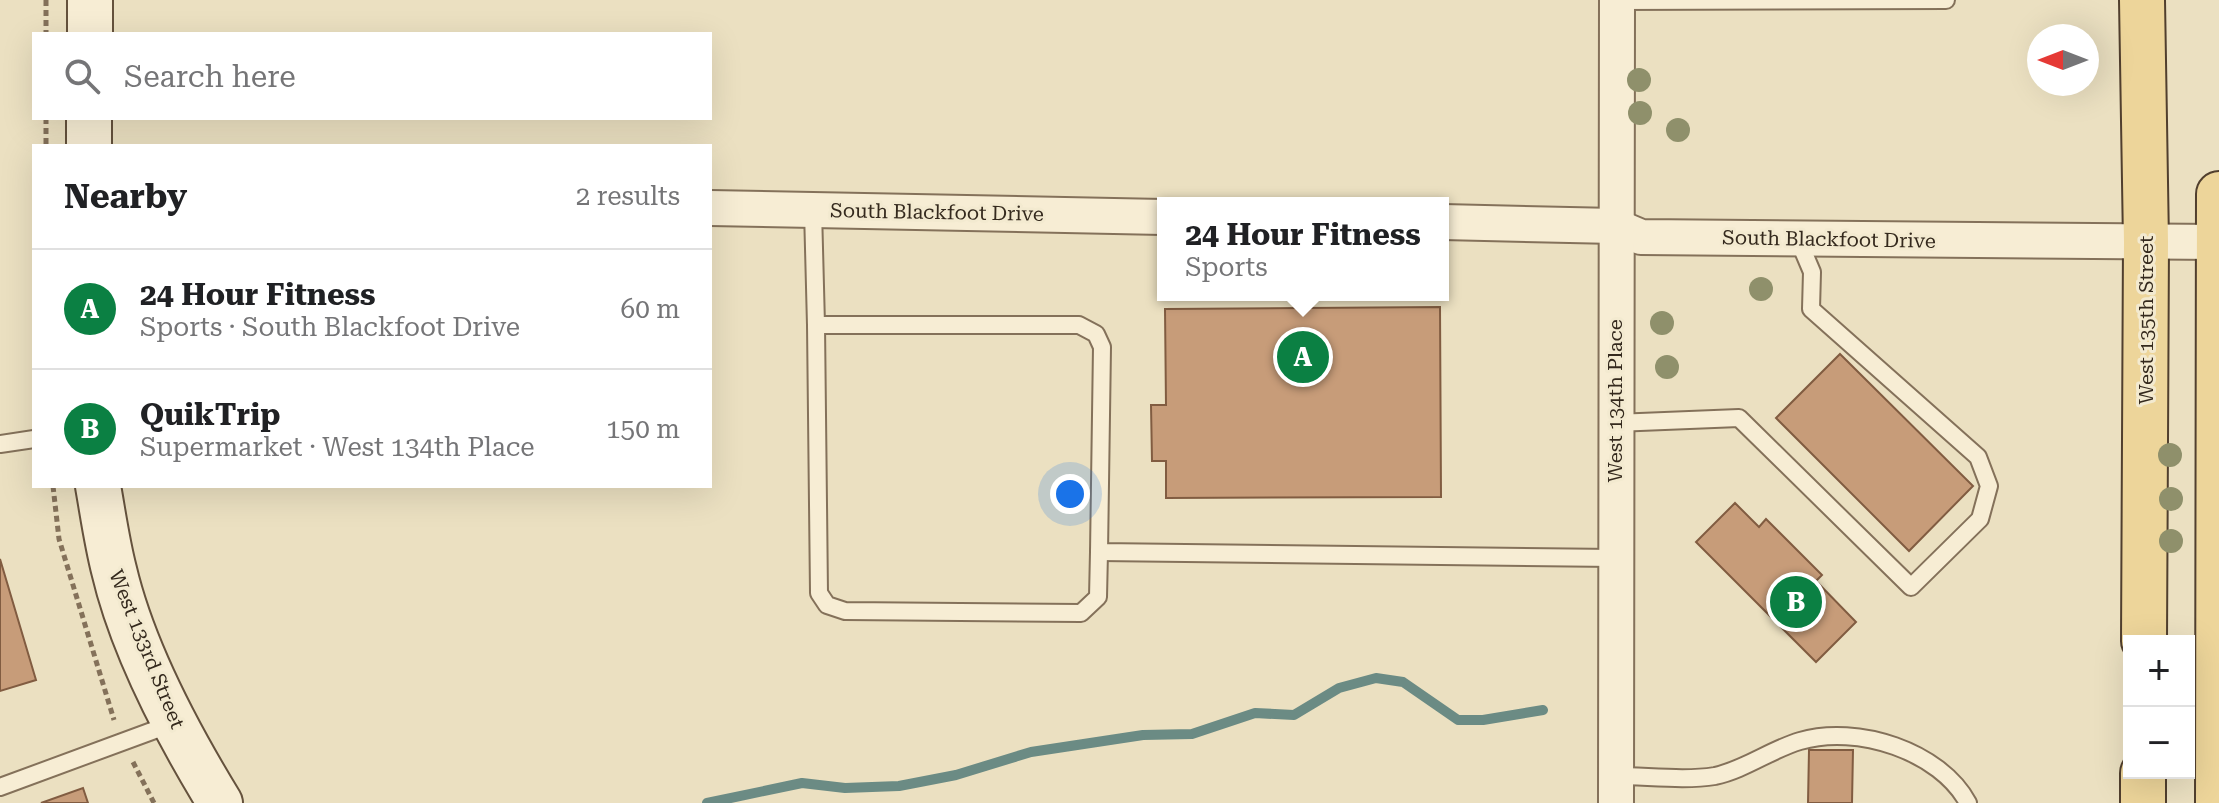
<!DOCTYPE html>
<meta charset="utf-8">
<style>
body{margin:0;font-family:"Roboto Serif",serif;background:#f2f2f2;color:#202124}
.controls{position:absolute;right:24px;bottom:24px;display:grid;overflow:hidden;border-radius:0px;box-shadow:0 8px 32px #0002}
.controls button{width:72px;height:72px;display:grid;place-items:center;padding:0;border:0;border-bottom:2px solid #e0e0e0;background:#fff;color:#202124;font:40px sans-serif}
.compass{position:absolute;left:2027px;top:24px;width:72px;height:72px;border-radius:50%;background:#fff;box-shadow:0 8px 32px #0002;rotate:270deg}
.you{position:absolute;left:1070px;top:494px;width:28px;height:28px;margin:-20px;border:6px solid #fff;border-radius:50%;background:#1a73e8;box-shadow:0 0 0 12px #1a73e833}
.badge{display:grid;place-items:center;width:52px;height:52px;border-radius:50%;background:#0b8043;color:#fff;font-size:26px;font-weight:700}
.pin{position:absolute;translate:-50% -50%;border:4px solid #fff;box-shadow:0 2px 8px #0006}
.popup{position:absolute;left:1157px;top:197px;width:292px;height:104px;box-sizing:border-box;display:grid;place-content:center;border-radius:0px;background:#fff;filter:drop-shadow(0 2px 6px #0005);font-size:26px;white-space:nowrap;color:#757577}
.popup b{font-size:30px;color:#202124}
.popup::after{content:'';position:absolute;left:50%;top:100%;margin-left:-16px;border:16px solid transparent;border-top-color:#fff}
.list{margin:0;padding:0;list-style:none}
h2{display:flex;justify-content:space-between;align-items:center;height:104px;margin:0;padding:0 32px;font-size:34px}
h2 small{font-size:26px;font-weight:400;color:#757577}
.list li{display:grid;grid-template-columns:52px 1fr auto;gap:24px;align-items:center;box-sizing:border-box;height:120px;padding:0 32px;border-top:2px solid #e0e0e0}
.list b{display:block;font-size:30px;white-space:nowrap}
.list p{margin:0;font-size:26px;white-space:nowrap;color:#757577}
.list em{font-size:26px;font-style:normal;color:#757577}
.icon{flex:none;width:44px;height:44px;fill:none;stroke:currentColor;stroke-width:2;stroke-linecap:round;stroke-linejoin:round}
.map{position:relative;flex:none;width:2219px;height:803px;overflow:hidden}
.search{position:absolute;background:#fff;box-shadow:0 8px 32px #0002;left:32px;top:32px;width:680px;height:88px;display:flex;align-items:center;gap:20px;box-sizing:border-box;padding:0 28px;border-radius:0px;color:#757577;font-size:30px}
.panel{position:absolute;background:#fff;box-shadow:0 8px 32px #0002;left:32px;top:144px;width:680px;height:344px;border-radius:0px}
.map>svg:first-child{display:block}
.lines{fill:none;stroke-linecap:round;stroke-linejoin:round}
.stream{stroke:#6b8b84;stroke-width:10}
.building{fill:#c79c79;stroke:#815c41;stroke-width:2}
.lane-casing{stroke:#84715a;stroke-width:20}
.street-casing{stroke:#84715a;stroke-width:38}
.secondary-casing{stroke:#65523d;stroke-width:48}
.primary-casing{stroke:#513f2e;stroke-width:48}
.path{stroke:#84715a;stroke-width:5;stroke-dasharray:6 4;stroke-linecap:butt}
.lane{stroke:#f7edd4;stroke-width:16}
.street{stroke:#f7edd4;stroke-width:34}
.secondary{stroke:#f7edd4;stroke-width:44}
.primary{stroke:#edd59a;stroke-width:44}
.tree{fill:#8f906b}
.labels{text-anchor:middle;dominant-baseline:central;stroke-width:6;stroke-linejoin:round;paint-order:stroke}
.street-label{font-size:20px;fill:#34291d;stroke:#f3ead0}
</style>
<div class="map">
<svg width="2219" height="803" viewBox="0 0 2219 803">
<rect width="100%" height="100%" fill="#ebe0c1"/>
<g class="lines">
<polyline class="stream" points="707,803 802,783 845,788 899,786 956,775 1031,752 1143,735 1192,734 1255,713 1294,715 1339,688 1376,678 1403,682 1458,720 1483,720 1543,710"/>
</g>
<g class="building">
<polygon points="1440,307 1441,497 1166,498 1166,461 1152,461 1151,405 1166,405 1165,309"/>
<polygon points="1840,354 1973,486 1909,551 1776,418"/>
<polygon points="1735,503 1759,527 1766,519 1822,575 1816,581 1856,622 1816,662 1696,542"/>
<polygon points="0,559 36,680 0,691"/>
<polygon points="1809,750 1853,750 1852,803 1808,803"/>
<polygon points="83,788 88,803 41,803"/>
</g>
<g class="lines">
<defs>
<g id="lane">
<polyline points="1617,1 1946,0"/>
<polyline points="813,210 816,325 1079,325 1096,334 1102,347 1099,552 1615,558"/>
<polyline points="816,325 819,593 827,605 845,611 1081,613 1098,597 1099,552"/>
<polyline points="1615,423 1739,418 1911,587 1980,519 1989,486 1978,457 1811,309 1812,272 1798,239"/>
<polyline points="0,444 34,439"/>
<path d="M1616,776C1647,776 1684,781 1715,776C1744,770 1772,749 1800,741C1857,724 1940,751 1968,803"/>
<polyline points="0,787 171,724"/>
</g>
<g id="street">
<polyline points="710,208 1163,217"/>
<polyline points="1443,222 1615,226 1641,237 2218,242"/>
<polyline points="1616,803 1617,0"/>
</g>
<g id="secondary">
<polyline points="90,34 90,0"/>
<polyline points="89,146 89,118"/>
<path d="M98,486C103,514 107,543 114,570C132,647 179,736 220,803"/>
</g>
<g id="primary">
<polyline points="2142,0 2146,242 2144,641"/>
<polyline points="2143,803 2143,773"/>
<polyline points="2218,803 2219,194"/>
</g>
</defs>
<use href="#lane" class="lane-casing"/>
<use href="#street" class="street-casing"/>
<use href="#secondary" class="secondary-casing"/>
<use href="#primary" class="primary-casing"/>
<g class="path">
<polyline points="46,0 46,34"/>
<polyline points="46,118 46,146"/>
<polyline points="53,486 59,539 114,720"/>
<polyline points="133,762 154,803"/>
</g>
<use href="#lane" class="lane"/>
<use href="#street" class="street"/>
<use href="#secondary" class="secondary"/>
<use href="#primary" class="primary"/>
</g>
<g class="tree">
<circle cx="1639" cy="80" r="12"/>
<circle cx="1640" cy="113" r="12"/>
<circle cx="1678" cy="130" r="12"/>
<circle cx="1761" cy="289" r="12"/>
<circle cx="1662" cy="323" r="12"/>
<circle cx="1667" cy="367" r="12"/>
<circle cx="2170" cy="455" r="12"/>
<circle cx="2171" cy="499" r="12"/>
<circle cx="2171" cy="541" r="12"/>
</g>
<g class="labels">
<g class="street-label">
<text transform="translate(937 212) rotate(1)">South Blackfoot Drive</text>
<text transform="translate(1829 239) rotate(1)">South Blackfoot Drive</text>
<text transform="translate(2146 320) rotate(-90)">West 135th Street</text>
<text transform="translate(1615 401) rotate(-90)">West 134th Place</text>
<text transform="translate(147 649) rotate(68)">West 133rd Street</text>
</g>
</g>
</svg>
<div class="controls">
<button>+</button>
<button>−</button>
</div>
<svg class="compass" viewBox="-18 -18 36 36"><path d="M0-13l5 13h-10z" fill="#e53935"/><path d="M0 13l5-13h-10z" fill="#757577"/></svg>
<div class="you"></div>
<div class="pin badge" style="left:1303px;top:357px">A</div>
<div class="popup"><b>24 Hour Fitness</b>Sports</div>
<div class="pin badge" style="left:1796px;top:602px">B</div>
<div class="search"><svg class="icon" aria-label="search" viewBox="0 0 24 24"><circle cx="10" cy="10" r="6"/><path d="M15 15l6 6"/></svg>Search here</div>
<section class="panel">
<h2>Nearby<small>2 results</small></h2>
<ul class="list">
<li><span class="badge">A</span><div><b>24 Hour Fitness</b><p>Sports · South Blackfoot Drive</p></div><em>60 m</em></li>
<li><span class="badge">B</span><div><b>QuikTrip</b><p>Supermarket · West 134th Place</p></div><em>150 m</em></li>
</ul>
</section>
</div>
